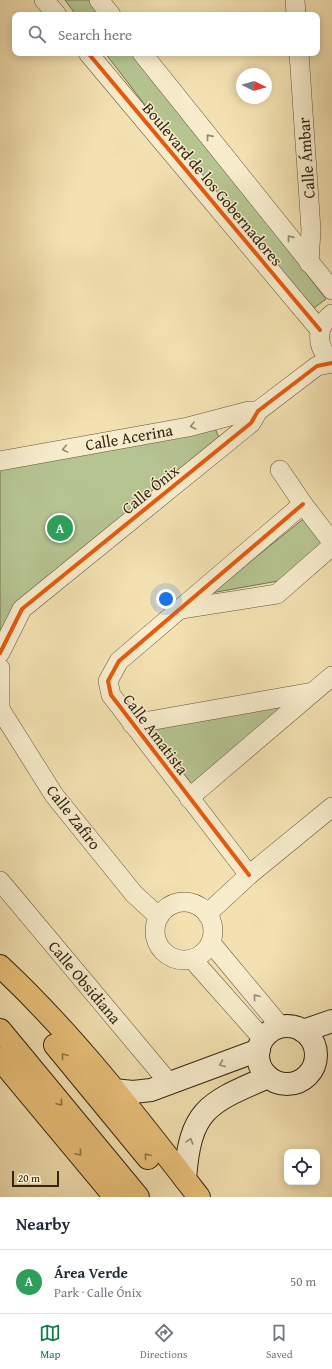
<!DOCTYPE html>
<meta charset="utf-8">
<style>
body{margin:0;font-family:"Gentium Book Plus",serif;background:#f6f6f7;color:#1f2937}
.controls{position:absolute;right:12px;bottom:12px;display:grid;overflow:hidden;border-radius:8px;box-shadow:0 2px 10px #0003}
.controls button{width:36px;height:36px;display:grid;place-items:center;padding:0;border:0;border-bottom:1px solid #e0e1e3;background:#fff;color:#1f2937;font:20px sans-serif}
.compass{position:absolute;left:236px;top:68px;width:36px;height:36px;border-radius:50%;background:#fff;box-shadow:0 2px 10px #0003;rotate:95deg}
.scale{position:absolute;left:12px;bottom:10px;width:47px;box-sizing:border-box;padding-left:4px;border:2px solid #332513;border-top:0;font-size:11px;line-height:14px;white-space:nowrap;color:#332513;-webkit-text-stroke:3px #f7eccc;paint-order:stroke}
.you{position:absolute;left:166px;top:599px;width:14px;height:14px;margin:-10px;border:3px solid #fff;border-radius:50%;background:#1a73e8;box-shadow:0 0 0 6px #1a73e833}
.badge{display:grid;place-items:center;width:26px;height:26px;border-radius:50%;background:#0b8043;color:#fff;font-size:13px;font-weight:700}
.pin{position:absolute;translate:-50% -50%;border:2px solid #fff;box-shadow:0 1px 4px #0006}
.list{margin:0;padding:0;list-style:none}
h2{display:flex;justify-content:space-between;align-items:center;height:52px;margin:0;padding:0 16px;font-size:17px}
h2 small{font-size:13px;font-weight:400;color:#747a83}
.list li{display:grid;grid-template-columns:26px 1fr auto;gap:12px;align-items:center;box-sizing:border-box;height:64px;padding:0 16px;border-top:1px solid #e0e1e3}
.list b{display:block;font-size:15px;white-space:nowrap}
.list p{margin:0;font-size:13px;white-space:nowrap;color:#747a83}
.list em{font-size:13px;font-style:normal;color:#747a83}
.icon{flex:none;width:22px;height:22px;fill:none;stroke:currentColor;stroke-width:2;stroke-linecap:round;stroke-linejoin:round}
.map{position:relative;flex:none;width:332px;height:1197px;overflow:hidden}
.search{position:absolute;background:#fff;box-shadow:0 2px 10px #0003;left:12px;right:12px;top:12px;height:44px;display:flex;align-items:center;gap:10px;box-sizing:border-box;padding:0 14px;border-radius:8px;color:#747a83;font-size:15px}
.sheet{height:116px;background:#fff}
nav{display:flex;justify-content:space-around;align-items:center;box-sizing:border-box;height:56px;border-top:1px solid #e0e1e3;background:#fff;font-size:11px;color:#747a83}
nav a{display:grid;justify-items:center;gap:2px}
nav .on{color:#0b8043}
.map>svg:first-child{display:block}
.green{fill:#b5c491;stroke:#747452}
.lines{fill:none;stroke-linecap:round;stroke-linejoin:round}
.street-casing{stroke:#63543a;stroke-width:20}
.secondary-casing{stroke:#332513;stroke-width:24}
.highway-casing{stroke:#332513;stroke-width:24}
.street{stroke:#f7eccc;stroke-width:19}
.secondary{stroke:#f7eccc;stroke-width:22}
.highway{stroke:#eac078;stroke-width:22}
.cycleway-casing{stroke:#f7eccc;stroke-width:6}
.cycleway{stroke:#e8590c;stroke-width:4}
.oneway{stroke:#958870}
.oneway2{stroke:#8e7246}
.labels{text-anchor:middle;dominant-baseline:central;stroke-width:3;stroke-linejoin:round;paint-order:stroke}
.street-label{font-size:16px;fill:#332513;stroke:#f7eccc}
</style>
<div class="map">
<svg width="332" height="1197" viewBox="0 0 332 1197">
<rect width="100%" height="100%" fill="#f3e1b1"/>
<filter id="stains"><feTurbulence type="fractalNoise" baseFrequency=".005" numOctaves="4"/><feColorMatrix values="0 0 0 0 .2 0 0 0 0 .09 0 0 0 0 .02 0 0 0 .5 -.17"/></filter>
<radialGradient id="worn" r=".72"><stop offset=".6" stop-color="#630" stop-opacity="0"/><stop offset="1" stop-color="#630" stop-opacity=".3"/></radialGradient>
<g class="green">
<polygon points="65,0 94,0 106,15 76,15"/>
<polygon points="105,53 136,53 326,299 306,314"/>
<polygon points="215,428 219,438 36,596 0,647 0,463"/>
<polygon points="307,516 324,541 278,581 211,593"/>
<polygon points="296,702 191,784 151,728"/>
</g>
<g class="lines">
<defs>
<g id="street">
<polyline points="44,0 57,15"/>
<polyline points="99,0 111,15"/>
<polyline points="295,0 296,15"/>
<polyline points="88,53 320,330"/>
<polyline points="142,53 332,290"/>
<polyline points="299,53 311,230 309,263"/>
<path d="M332,314C315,327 316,348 332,361"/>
<polyline points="0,461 188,427 249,411 258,411"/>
<polyline points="280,470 303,504 332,542"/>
<polyline points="181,609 277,594 332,546"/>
<polyline points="0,653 22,609 251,423 258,411 317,366 332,363"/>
<polyline points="0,668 0,709"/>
<polyline points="0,709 54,795 134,894 159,917"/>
<polyline points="132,724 313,692"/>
<polyline points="189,798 332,676"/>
<polyline points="249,875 111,695 108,681 119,661 303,504"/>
<polyline points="0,881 170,1084"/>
<circle cx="184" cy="931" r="29"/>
<polyline points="207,914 249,875 332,807"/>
<polyline points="211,943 281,1027"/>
<polyline points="192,959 263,1039"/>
</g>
<g id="secondary">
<circle cx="287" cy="1055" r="29"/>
<polyline points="303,1031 332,1021"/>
<polyline points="113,1090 133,1092 151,1090 259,1050"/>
<path d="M185,1179C190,1109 208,1103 268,1077"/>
</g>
<g id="highway">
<path d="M0,966C74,1035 137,1117 199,1197"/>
<polyline points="0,1030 138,1197"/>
<polyline points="55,1045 148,1158"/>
<polyline points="0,1059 115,1197"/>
</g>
</defs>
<use href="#street" class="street-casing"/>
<use href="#secondary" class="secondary-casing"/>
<use href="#highway" class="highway-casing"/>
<use href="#street" class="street"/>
<use href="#secondary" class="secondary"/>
<use href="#highway" class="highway"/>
<defs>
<g id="cycleway">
<polyline points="88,53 320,330"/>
<polyline points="0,653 22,609 251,423 258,411 317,366 332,363"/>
<polyline points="249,875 111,695 108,681 119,661 303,504"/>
</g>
</defs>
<use href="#cycleway" class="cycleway-casing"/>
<use href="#cycleway" class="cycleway"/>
</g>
<defs><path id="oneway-chevron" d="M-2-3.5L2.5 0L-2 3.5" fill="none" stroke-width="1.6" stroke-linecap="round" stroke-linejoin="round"/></defs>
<g class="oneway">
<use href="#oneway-chevron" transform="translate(209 137) rotate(-129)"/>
<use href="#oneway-chevron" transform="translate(290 238) rotate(-129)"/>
<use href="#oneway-chevron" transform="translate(193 426) rotate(166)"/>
<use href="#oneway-chevron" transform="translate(65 449) rotate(170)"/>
<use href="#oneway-chevron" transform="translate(256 997) rotate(-131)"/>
<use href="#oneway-chevron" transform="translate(222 1064) rotate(159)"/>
<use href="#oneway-chevron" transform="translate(190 1141) rotate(-73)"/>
</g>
<g class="oneway2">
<use href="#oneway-chevron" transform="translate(64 1056) rotate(-130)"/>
<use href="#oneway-chevron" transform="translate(60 1103) rotate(50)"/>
<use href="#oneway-chevron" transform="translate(79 1153) rotate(50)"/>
<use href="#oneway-chevron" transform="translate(147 1156) rotate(-130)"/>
</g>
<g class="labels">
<g class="street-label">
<text transform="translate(306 158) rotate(-94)">Calle Ámbar</text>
<text transform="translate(213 184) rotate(50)">Boulevard de los Gobernadores</text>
<text transform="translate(129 437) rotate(-10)">Calle Acerina</text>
<text transform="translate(150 489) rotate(-39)">Calle Ónix</text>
<text transform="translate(156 734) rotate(53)">Calle Amatista</text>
<text transform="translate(74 817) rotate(52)">Calle Zafiro</text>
<text transform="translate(85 982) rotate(50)">Calle Obsidiana</text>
</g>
</g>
<rect width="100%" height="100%" filter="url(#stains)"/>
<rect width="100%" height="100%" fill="url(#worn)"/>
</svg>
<div class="controls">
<button><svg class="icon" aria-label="locate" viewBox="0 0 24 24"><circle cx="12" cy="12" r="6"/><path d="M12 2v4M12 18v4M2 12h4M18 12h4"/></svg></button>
</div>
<svg class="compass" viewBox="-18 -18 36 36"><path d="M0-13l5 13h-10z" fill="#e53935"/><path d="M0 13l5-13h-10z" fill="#747a83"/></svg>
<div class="scale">20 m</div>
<div class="you"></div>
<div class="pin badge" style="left:60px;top:528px;background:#2e9e5b">A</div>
<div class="search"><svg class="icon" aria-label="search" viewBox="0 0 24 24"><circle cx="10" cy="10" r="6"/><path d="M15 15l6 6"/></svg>Search here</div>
</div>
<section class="sheet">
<h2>Nearby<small></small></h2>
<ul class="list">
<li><span class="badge" style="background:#2e9e5b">A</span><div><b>Área Verde</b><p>Park · Calle Ónix</p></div><em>50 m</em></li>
</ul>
</section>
<nav>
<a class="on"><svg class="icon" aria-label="map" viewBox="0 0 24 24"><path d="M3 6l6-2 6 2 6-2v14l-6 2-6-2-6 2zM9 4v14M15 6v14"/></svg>Map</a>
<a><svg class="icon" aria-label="directions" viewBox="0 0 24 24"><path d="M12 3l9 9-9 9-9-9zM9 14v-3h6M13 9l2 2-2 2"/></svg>Directions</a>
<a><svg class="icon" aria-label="saved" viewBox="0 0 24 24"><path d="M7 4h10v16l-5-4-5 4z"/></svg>Saved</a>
</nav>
